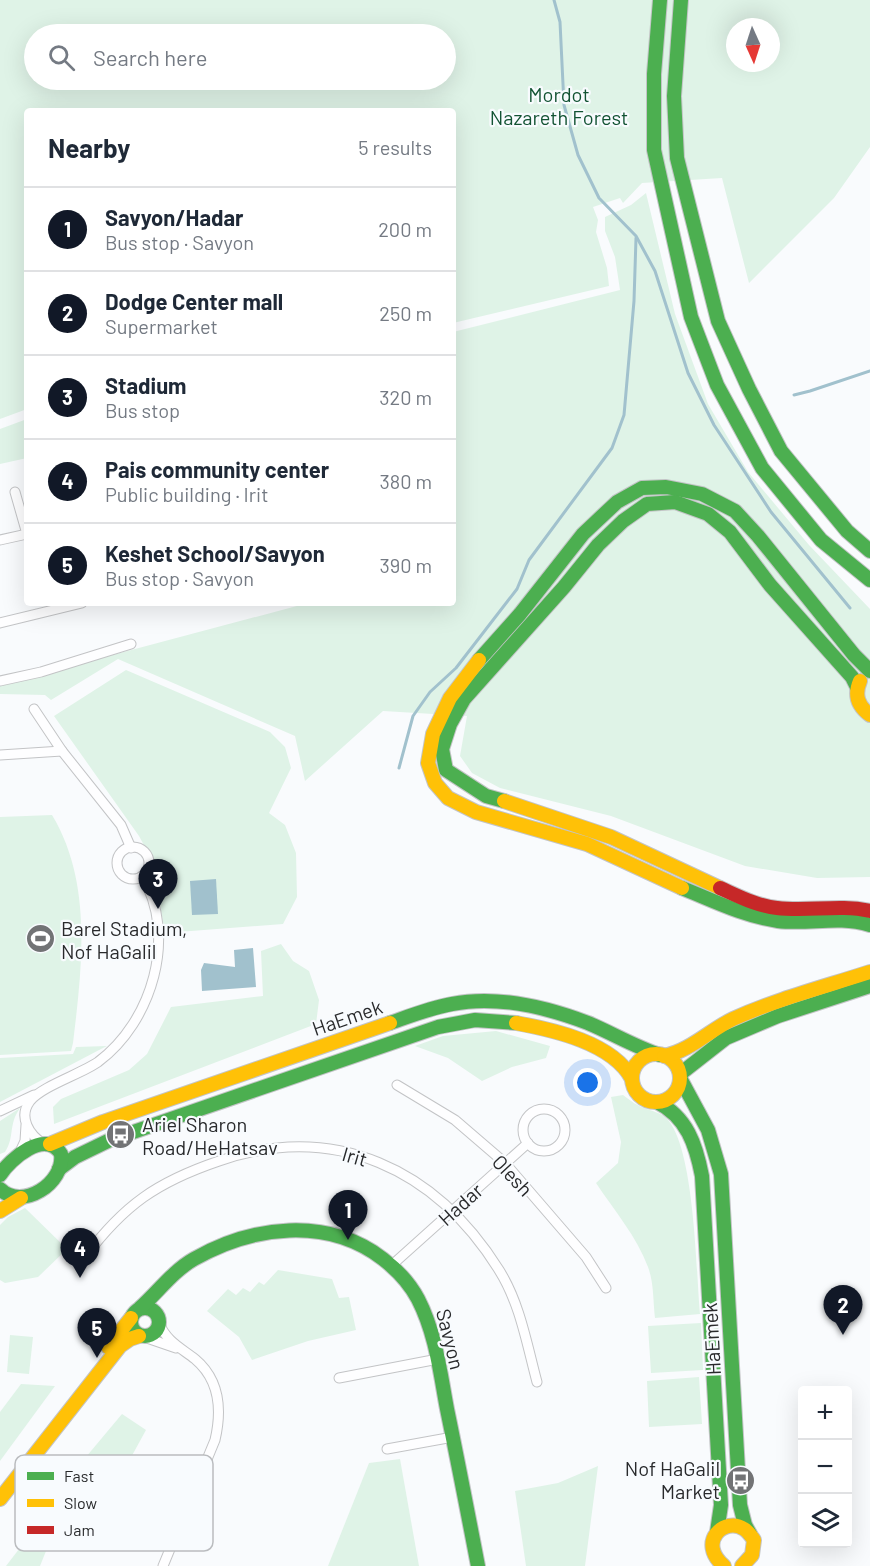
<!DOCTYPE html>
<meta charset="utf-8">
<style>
body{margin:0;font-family:Barlow,sans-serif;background:#f6f6f7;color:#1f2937}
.controls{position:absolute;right:18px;bottom:18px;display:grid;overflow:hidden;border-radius:6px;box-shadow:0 6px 24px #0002}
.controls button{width:54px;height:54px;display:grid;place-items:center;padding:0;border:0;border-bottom:2px solid #e0e1e3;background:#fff;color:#1f2937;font:30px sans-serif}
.compass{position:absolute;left:726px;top:18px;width:54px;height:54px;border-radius:50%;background:#fff;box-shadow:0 6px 24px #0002;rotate:177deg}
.you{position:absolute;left:588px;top:1083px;width:21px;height:21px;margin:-15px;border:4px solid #fff;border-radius:50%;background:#1a73e8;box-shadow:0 0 0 9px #1a73e833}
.badge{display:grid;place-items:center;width:39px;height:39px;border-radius:50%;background:#111827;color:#fff;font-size:20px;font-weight:700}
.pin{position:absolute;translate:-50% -50px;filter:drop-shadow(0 2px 3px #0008)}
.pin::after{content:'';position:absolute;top:32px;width:21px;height:18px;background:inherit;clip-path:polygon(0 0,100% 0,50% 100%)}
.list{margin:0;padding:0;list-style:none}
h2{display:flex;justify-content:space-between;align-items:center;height:78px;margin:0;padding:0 24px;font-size:26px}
h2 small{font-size:20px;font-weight:400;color:#747a83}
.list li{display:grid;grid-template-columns:39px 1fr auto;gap:18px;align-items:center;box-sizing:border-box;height:84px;padding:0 24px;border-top:2px solid #e0e1e3}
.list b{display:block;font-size:22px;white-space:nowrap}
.list p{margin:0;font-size:20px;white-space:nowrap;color:#747a83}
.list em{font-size:20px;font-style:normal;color:#747a83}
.icon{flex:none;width:33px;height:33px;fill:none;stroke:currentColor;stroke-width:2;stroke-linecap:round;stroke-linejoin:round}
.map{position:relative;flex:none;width:870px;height:1566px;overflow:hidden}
.search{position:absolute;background:#fff;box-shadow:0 6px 24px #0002;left:24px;top:24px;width:432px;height:66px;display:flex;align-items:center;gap:15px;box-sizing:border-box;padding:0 21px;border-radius:33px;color:#747a83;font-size:22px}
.panel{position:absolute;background:#fff;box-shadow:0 6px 24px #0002;left:24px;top:108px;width:432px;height:498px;border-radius:6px}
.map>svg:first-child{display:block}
.green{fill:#dff3e7;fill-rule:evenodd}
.water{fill:#a1c1cd}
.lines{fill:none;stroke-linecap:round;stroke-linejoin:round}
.stream{stroke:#a1c1cd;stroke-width:3}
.street-casing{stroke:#c3c4c6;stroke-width:11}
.fast-casing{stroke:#c3c4c6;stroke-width:16}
.slow-casing{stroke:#c3c4c6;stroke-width:16}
.jam-casing{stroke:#c3c4c6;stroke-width:16}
.street{stroke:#fefeff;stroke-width:9}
.fast{stroke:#4caf50;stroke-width:14}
.slow{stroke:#ffc107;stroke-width:14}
.jam{stroke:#c62828;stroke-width:14}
.labels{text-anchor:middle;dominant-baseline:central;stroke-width:4.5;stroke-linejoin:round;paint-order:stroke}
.park-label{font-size:20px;fill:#125333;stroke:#f8fbfe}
.poi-label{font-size:20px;fill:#292a2c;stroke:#f8fbfe;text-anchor:start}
.street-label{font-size:20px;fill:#292a2c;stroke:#f8fbfe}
.key{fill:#f8fbfe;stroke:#babcbf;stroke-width:1.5}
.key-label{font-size:16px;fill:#292a2c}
</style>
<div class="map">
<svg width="870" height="1566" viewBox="0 0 870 1566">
<rect width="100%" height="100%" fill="#f9fbfd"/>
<g class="green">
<path d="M0,0H870V147L834,198L749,283L722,178L642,183L623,203L620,198L593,207L598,220L596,232L607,268L609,286L453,323V111H27V409L0,419ZM735,27H771V63H735ZM34,34H446V80H34Z"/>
<polygon points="646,193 675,314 708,404 748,472 809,545 870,609 870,877 817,878 745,866 611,816 500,788 472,773 460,756 467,716 383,711 305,781 295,736 118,659 51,700 45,695 0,694 0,685 308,603 453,603 453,332 620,290 615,257 605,231 605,217 631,205"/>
<polygon points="27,419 27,458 0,464 0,429"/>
<polygon points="126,670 270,732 285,747 291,768 269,813 285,825 296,853 297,897 283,924 165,933 152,860 139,836 54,716"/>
<path d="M52,815C93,883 82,968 73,1043L71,1051L0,1055V817Z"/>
<polygon points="281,944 293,961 309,971 319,1000 316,1024 54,1124 53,1107 61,1099 129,1070 147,1054 171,1007 263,996 261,951"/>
<polygon points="496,1031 550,1046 546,1058 512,1067 482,1081 448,1058 415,1046 443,1036"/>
<polygon points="107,1046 101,1049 0,1102 0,1058 73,1054 76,1047"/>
<path d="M623,1095C631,1101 637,1106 647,1109C652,1111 660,1113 664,1116C695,1140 696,1273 700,1314L655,1318C653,1301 654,1283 648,1267C637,1237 614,1210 596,1183L618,1163L621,1142L611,1097Z"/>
<path d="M20,1108C8,1125 15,1137 5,1152L0,1154V1121Z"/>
<polygon points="25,1208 67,1249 38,1277 5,1283 0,1280 0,1225 8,1217"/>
<polygon points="278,1270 332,1279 339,1298 349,1297 356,1330 308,1341 252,1360 239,1337 207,1311 228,1289 236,1295 243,1288 250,1292 259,1282 264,1285"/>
<polygon points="701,1323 703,1370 651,1373 648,1326"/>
<polygon points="10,1335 33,1337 29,1374 7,1372"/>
<polygon points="699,1377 702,1424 649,1427 647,1381"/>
<polygon points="21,1384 55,1386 0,1461 0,1412"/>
<polygon points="122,1414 146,1430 123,1472 86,1457"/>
<polygon points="400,1459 419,1566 328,1566 369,1463"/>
<polygon points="598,1466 585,1566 526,1566 515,1491 558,1483"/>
<polygon points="77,1474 40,1566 6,1566"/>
</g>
<g class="water">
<polygon points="216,879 218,914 192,915 190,881"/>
<polygon points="253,948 256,987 202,991 201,970 204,963 235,967 234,950"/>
</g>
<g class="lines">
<g class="stream">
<polyline points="554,0 560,22 564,105 578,155 599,198 636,236 655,271 688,373 714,425 771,512 850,608"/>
<polyline points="794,395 810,391 870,371"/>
<polyline points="399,768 413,716 430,692 456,668 517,589 529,560 612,448 624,415 634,301 636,238"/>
</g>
<defs>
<g id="street">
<polyline points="15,492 27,534"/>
<polyline points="0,540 27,534"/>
<polyline points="0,623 82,603"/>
<polyline points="0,681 41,672 131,644"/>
<polyline points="34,709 62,751 121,825 131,848"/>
<polyline points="0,755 62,751"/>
<circle cx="133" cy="863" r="16"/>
<polyline points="397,1085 455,1120 505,1163 586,1257 606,1288"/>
<circle cx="544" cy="1130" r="21"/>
<polyline points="0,1111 34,1095"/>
<path d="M44,1144C29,1135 18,1117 30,1101C42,1086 81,1074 98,1062C152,1022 178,936 142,876"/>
<polyline points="19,1154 25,1141 26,1125"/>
<path d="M85,1257C124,1205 157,1182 219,1161C335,1121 436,1169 499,1270C520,1303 527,1345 537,1382"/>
<polyline points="392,1265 528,1143"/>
<path d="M159,1323C166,1341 181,1348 195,1359C220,1380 222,1410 215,1440L163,1566"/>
<polyline points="144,1337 176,1348"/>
<polyline points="339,1378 438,1359"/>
<polyline points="387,1449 453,1437"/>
<polyline points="111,1523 130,1474 191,1500"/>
</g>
<g id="fast">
<polyline points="660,0 654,74 654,150 691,317 717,385 762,468 821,540 870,580"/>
<polyline points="681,0 674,96 677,158 718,321 749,389 781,451 847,531 870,551"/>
<polyline points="479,660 520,614 583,534 617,502 642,488 666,487 702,494 735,511 758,536 854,655 870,671"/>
<polyline points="504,801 486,796 446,770 442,749 450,724 464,699 564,587 598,545 623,521 647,504 675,502 708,514 730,532 770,585 852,677 857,687"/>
<path d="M682,888C714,901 744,916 778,921C810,925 837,915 870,925"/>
<path d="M390,1023C410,1016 430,1008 452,1004C497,995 546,1007 588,1023C612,1033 635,1047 660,1055"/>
<polyline points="680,1074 726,1038 778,1016 870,986"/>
<polyline points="680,1078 708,1130 721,1174 740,1505 745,1525 750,1534"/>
<path d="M657,1102C687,1117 696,1145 702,1176L721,1505L717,1532"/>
<polyline points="59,1169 75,1157 110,1140 438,1027 475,1020 516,1023"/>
<path d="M0,1175C10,1159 46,1128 61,1154C65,1183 22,1211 0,1189"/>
<circle cx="145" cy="1322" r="14"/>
<path d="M140,1308C158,1292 173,1271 194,1259C252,1226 327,1216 383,1259C396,1269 410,1284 418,1299C436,1334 440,1372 447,1409C458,1462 468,1514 478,1566"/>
</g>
<g id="slow">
<polyline points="479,660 450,698 433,734 428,763 435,783 448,798 476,812 587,844 682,888"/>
<path d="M860,681C854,695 858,706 870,715"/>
<polyline points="504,801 611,837 720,888"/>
<path d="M516,1023C554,1030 613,1043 632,1079"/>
<circle cx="656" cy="1078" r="24"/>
<path d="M664,1056C690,1051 710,1030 733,1019C777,999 824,987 870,972"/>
<polyline points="50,1144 103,1122 390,1023"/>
<polyline points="0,1211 21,1198"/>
<polyline points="108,1347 131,1318"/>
<polyline points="0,1499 120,1346 130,1339 139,1336"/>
<path d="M724,1566C696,1542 725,1516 744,1529C748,1531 751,1536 754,1540L752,1555L742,1566"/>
</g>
<path id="jam" d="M720,888C738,896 757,906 777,908C808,912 839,904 870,911"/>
</defs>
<use href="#street" class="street-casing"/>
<use href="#fast" class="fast-casing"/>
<use href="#slow" class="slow-casing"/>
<use href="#jam" class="jam-casing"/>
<use href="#street" class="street"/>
<use href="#fast" class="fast"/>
<use href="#slow" class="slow"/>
<use href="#jam" class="jam"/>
</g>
<defs>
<symbol id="stadium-disc" viewBox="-11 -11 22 22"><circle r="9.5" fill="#727375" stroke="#f8fbfe"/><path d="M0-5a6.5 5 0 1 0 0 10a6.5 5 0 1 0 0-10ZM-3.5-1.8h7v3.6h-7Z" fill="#fff"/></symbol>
<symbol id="bus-disc" viewBox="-11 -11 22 22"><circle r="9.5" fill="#727375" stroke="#f8fbfe"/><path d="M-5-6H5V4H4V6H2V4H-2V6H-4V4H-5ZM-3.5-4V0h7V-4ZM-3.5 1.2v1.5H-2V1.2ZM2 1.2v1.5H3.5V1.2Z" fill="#fff"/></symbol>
</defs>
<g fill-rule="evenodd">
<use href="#stadium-disc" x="24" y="922" width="33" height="33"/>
<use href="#bus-disc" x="104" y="1118" width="33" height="33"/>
<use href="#bus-disc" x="724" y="1464" width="33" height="33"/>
</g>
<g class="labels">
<g class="park-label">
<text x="559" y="94">Mordot<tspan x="559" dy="23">Nazareth Forest</tspan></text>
</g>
<g class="poi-label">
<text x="61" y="928">Barel Stadium,<tspan x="61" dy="23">Nof HaGalil</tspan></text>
<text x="142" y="1124">Ariel Sharon<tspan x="142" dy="23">Road/HeHatsav</tspan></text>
<text x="720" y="1468" text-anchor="end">Nof HaGalil<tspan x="720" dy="23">Market</tspan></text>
</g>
<g class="street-label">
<text transform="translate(347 1017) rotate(-19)">HaEmek</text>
<text transform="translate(355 1156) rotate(16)">Irit</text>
<text transform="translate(513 1175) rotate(47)">Olesh</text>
<text transform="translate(460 1204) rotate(-42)">Hadar</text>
<text transform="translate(451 1339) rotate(76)">Savyon</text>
<text transform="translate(711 1339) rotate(-93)">HaEmek</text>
</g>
</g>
<rect x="15" y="1455" width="198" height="96" rx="9" class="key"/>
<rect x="27" y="1472" width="27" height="8" fill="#4caf50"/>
<rect x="27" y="1499" width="27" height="8" fill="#ffc107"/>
<rect x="27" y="1526" width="27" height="8" fill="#c62828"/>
<g class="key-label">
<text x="64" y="1482">Fast</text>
<text x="64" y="1509">Slow</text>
<text x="64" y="1536">Jam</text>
</g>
</svg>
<div class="controls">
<button>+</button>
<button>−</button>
<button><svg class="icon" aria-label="layers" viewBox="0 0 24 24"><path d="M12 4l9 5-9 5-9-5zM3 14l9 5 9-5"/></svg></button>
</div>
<svg class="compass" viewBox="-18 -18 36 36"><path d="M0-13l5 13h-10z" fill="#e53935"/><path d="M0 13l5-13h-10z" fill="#747a83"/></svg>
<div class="you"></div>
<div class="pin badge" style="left:348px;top:1240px">1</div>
<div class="pin badge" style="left:843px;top:1335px">2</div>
<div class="pin badge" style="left:158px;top:909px">3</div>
<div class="pin badge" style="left:80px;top:1278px">4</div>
<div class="pin badge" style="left:97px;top:1358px">5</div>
<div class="search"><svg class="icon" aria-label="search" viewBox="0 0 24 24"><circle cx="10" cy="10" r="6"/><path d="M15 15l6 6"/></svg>Search here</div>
<section class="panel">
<h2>Nearby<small>5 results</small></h2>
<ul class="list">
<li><span class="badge">1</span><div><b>Savyon/Hadar</b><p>Bus stop · Savyon</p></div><em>200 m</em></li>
<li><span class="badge">2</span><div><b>Dodge Center mall</b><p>Supermarket</p></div><em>250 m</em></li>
<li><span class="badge">3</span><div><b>Stadium</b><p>Bus stop</p></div><em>320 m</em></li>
<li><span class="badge">4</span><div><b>Pais community center</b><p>Public building · Irit</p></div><em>380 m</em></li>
<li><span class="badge">5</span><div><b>Keshet School/Savyon</b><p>Bus stop · Savyon</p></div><em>390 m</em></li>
</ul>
</section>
</div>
